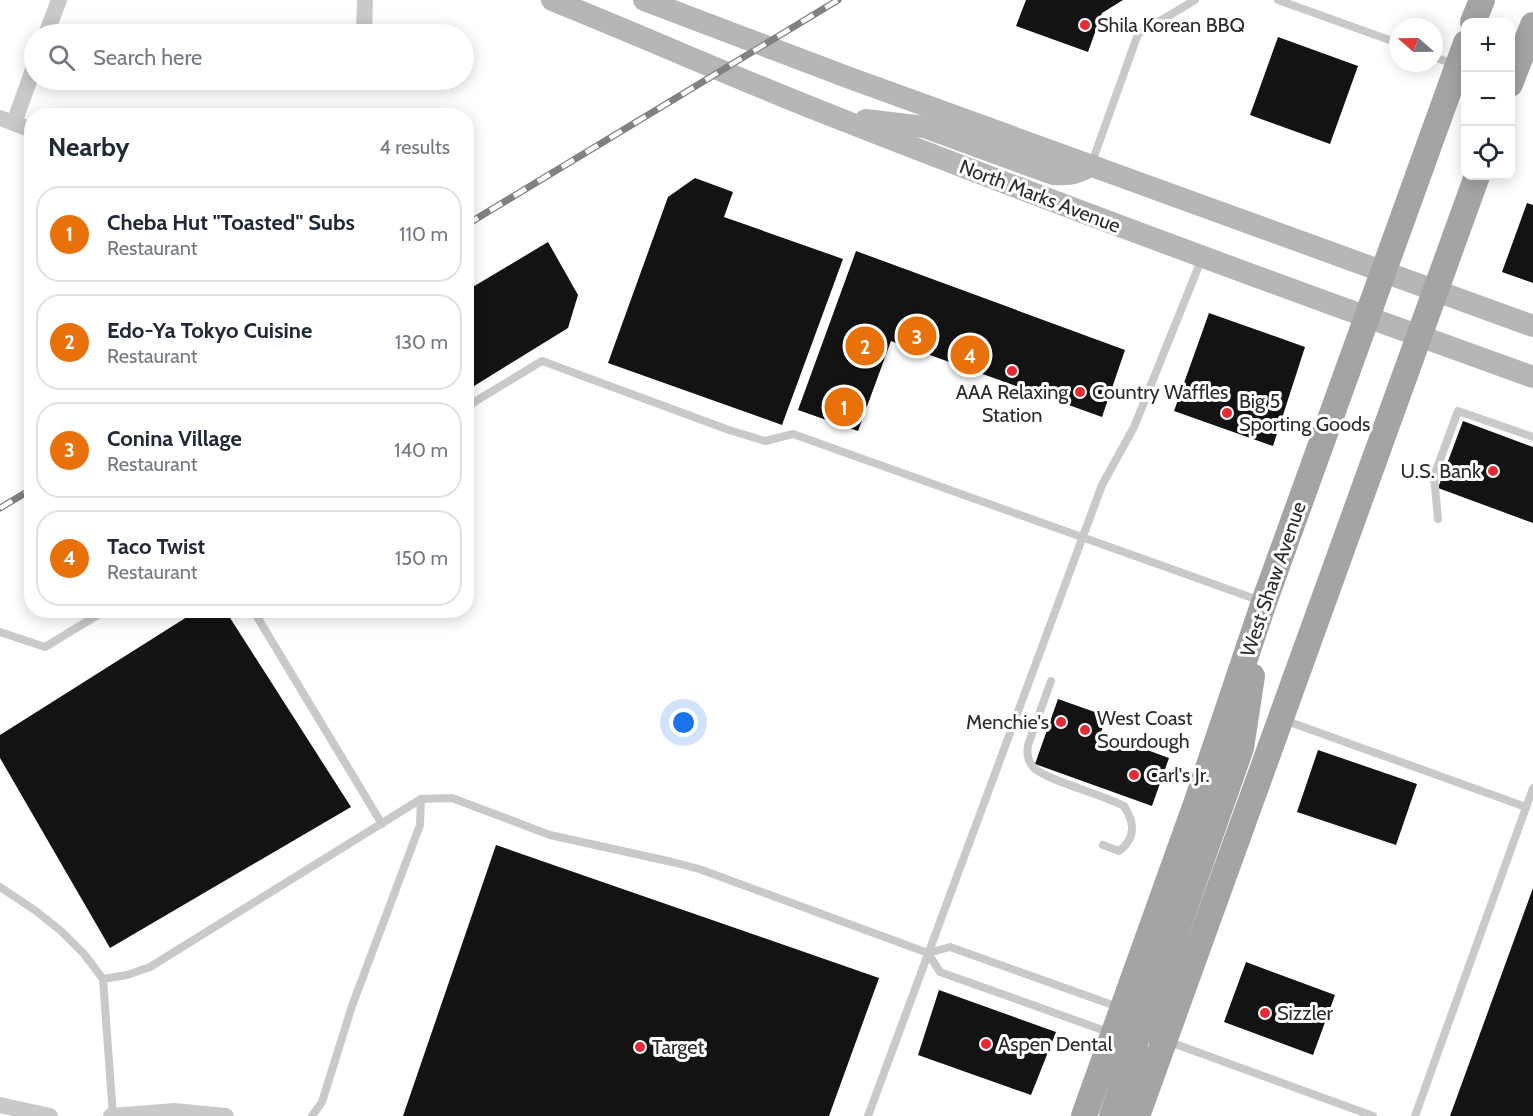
<!DOCTYPE html>
<meta charset="utf-8">
<style>
body{margin:0;font-family:Cabin,sans-serif;background:#f6f6f7;color:#1f2937}
.controls{position:absolute;right:18px;top:18px;display:grid;overflow:hidden;border-radius:12px;box-shadow:0 3px 15px #0003}
.controls button{width:54px;height:54px;display:grid;place-items:center;padding:0;border:0;border-bottom:2px solid #e0e1e3;background:#fff;color:#1f2937;font:30px sans-serif}
.compass{position:absolute;left:1389px;top:18px;width:54px;height:54px;border-radius:50%;background:#fff;box-shadow:0 3px 15px #0003;rotate:290deg}
.you{position:absolute;left:684px;top:723px;width:21px;height:21px;margin:-15px;border:4px solid #fff;border-radius:50%;background:#1a73e8;box-shadow:0 0 0 9px #1a73e833}
.badge{display:grid;place-items:center;width:39px;height:39px;border-radius:50%;background:#2563eb;color:#fff;font-size:20px;font-weight:700}
.pin{position:absolute;translate:-50% -50%;border:3px solid #fff;box-shadow:0 2px 6px #0006}
.list{margin:0;padding:0;list-style:none}
h2{display:flex;justify-content:space-between;align-items:center;height:78px;margin:0;padding:0 24px;font-size:26px}
h2 small{font-size:20px;font-weight:400;color:#747a83}
.list li{display:grid;grid-template-columns:39px 1fr auto;gap:18px;align-items:center;box-sizing:border-box;height:96px;margin:0 12px 12px;padding:0 12px;border:2px solid #e0e1e3;border-radius:24px}
.list b{display:block;font-size:22px;white-space:nowrap}
.list p{margin:0;font-size:20px;white-space:nowrap;color:#747a83}
.list em{font-size:20px;font-style:normal;color:#747a83}
.icon{flex:none;width:33px;height:33px;fill:none;stroke:currentColor;stroke-width:2;stroke-linecap:round;stroke-linejoin:round}
.map{position:relative;flex:none;width:1533px;height:1116px;overflow:hidden}
.search{position:absolute;background:#fff;box-shadow:0 3px 15px #0003;left:24px;top:24px;width:450px;height:66px;display:flex;align-items:center;gap:15px;box-sizing:border-box;padding:0 21px;border-radius:33px;color:#747a83;font-size:22px}
.panel{position:absolute;background:#fff;box-shadow:0 3px 15px #0003;left:24px;top:108px;width:450px;height:510px;border-radius:24px}
.map>svg:first-child{display:block}
.building{fill:#131313}
.lines{fill:none;stroke-linecap:round;stroke-linejoin:round}
.lane{stroke:#c9c9c9;stroke-width:8}
.street{stroke:#c9c9c9;stroke-width:16}
.secondary{stroke:#b6b6b6;stroke-width:22}
.primary{stroke:#a4a4a4;stroke-width:26}
.rail-casing{stroke:#818181;stroke-width:7}
.rail{stroke:#fff;stroke-width:4.5;stroke-dasharray:14;stroke-linecap:butt}
.poi-dot{fill:#e82934;stroke:#fff;stroke-width:2}
.labels{text-anchor:middle;dominant-baseline:central;stroke-width:6;stroke-linejoin:round;paint-order:stroke}
.poi-label{font-size:20px;fill:#2c2c2c;stroke:#fff;text-anchor:start}
.street-label{font-size:20px;fill:#2c2c2c;stroke:#fff}
</style>
<div class="map">
<svg width="1533" height="1116" viewBox="0 0 1533 1116">
<rect width="100%" height="100%" fill="#fff"/>
<g class="building">
<polygon points="1026,0 1123,0 1102,13 1088,52 1016,26"/>
<polygon points="1278,37 1358,66 1330,144 1250,115"/>
<polygon points="695,178 733,192 724,217 843,259 782,425 608,363 668,197"/>
<polygon points="1527,203 1533,205 1533,283 1502,272"/>
<polygon points="548,242 578,295 568,328 466,391 466,291"/>
<polygon points="856,251 1125,350 1102,417 891,341 858,431 798,410"/>
<polygon points="1209,313 1305,347 1273,446 1174,411"/>
<polygon points="1463,421 1533,447 1533,523 1438,488"/>
<polygon points="198,610 225,610 351,807 110,948 0,758 0,735"/>
<polygon points="1058,699 1106,716 1101,733 1169,758 1152,806 1035,764"/>
<polygon points="1318,750 1417,784 1396,845 1297,812"/>
<polygon points="496,845 879,978 829,1116 403,1116"/>
<polygon points="1533,888 1533,1116 1450,1116"/>
<polygon points="1246,962 1335,995 1313,1055 1224,1022"/>
<polygon points="939,990 1056,1032 1031,1095 918,1055"/>
</g>
<g class="lines">
<g class="lane">
<polyline points="1278,0 1398,43"/>
<polyline points="1434,57 1456,65"/>
<polyline points="1091,165 1138,34 1195,0"/>
<polyline points="466,407 542,361 729,430 765,441 793,434 1261,601"/>
<polyline points="1438,519 1434,476 1458,411 1533,437"/>
<polyline points="253,610 382,824"/>
<polyline points="0,632 45,647 106,610"/>
<path d="M1051,681L1028,745C1027,753 1027,760 1033,767C1045,780 1104,795 1124,806C1135,823 1136,838 1119,851L1103,845"/>
<polyline points="1284,720 1526,807"/>
<polyline points="0,887 36,911 61,931 84,954 103,979 113,1116"/>
<polyline points="928,953 940,972 1111,1033"/>
<polyline points="103,979 127,975 150,967 421,799"/>
<polyline points="1167,1041 1373,1116"/>
<polyline points="312,1116 322,1102 352,1006 420,825 421,799 452,798 550,835 672,862 699,869 928,953 950,947 1121,1008"/>
<polyline points="868,1116 1102,485 1134,427 1202,258"/>
<polyline points="1415,1116 1533,788"/>
</g>
<g class="street">
<polyline points="46,34 59,0"/>
<polyline points="364,34 365,0"/>
<polyline points="0,118 32,130"/>
<polyline points="14,123 34,67"/>
<polyline points="0,1105 50,1116"/>
<polyline points="111,1116 174,1111 226,1116"/>
</g>
<g class="secondary">
<path d="M552,0C647,38 740,80 835,117C1066,208 1299,293 1533,377"/>
<polyline points="644,0 847,77 1533,326"/>
<path d="M866,120L924,127L1053,174C1069,175 1078,174 1091,165"/>
</g>
<g class="primary">
<polyline points="1473,22 1482,0"/>
<polyline points="1510,84 1533,25"/>
<path d="M1164,1040C1152,1030 1148,1022 1150,1006L1241,748L1252,676"/>
<polyline points="1084,1116 1196,804 1264,602 1466,43"/>
<path d="M1112,1116L1135,1048C1137,1032 1134,1021 1123,1009"/>
<polyline points="1137,1116 1477,176"/>
</g>
<defs>
<g id="rail">
<polyline points="466,225 838,0"/>
<polyline points="0,508 32,489"/>
</g>
</defs>
<use href="#rail" class="rail-casing"/>
<use href="#rail" class="rail"/>
</g>
<g class="poi-dot">
<circle cx="1085" cy="25" r="6"/>
<circle cx="1012" cy="371" r="6"/>
<circle cx="1080" cy="392" r="6"/>
<circle cx="1227" cy="413" r="6"/>
<circle cx="1493" cy="471" r="6"/>
<circle cx="1061" cy="722" r="6"/>
<circle cx="1085" cy="730" r="6"/>
<circle cx="1134" cy="775" r="6"/>
<circle cx="1265" cy="1013" r="6"/>
<circle cx="986" cy="1044" r="6"/>
<circle cx="640" cy="1047" r="6"/>
</g>
<g class="labels">
<g class="poi-label">
<text x="1097" y="25">Shila Korean BBQ</text>
<text x="1012" y="392" text-anchor="middle">AAA Relaxing<tspan x="1012" dy="23">Station</tspan></text>
<text x="1092" y="392">Country Waffles</text>
<text x="1239" y="401">Big 5<tspan x="1239" dy="23">Sporting Goods</tspan></text>
<text x="1481" y="471" text-anchor="end">U.S. Bank</text>
<text x="1097" y="718">West Coast<tspan x="1097" dy="23">Sourdough</tspan></text>
<text x="1049" y="722" text-anchor="end">Menchie's</text>
<text x="1146" y="775">Carl's Jr.</text>
<text x="1277" y="1013">Sizzler</text>
<text x="998" y="1044">Aspen Dental</text>
<text x="652" y="1047">Target</text>
</g>
<g class="street-label">
<text transform="translate(1040 196) rotate(21)">North Marks Avenue</text>
<text transform="translate(1273 579) rotate(-71)">West Shaw Avenue</text>
</g>
</g>
</svg>
<div class="controls">
<button>+</button>
<button>−</button>
<button><svg class="icon" aria-label="locate" viewBox="0 0 24 24"><circle cx="12" cy="12" r="6"/><path d="M12 2v4M12 18v4M2 12h4M18 12h4"/></svg></button>
</div>
<svg class="compass" viewBox="-18 -18 36 36"><path d="M0-13l5 13h-10z" fill="#e53935"/><path d="M0 13l5-13h-10z" fill="#747a83"/></svg>
<div class="you"></div>
<div class="pin badge" style="left:844px;top:407px;background:#e8710a">1</div>
<div class="pin badge" style="left:865px;top:346px;background:#e8710a">2</div>
<div class="pin badge" style="left:917px;top:336px;background:#e8710a">3</div>
<div class="pin badge" style="left:970px;top:355px;background:#e8710a">4</div>
<div class="search"><svg class="icon" aria-label="search" viewBox="0 0 24 24"><circle cx="10" cy="10" r="6"/><path d="M15 15l6 6"/></svg>Search here</div>
<section class="panel">
<h2>Nearby<small>4 results</small></h2>
<ul class="list">
<li><span class="badge" style="background:#e8710a">1</span><div><b>Cheba Hut &quot;Toasted&quot; Subs</b><p>Restaurant</p></div><em>110 m</em></li>
<li><span class="badge" style="background:#e8710a">2</span><div><b>Edo-Ya Tokyo Cuisine</b><p>Restaurant</p></div><em>130 m</em></li>
<li><span class="badge" style="background:#e8710a">3</span><div><b>Conina Village</b><p>Restaurant</p></div><em>140 m</em></li>
<li><span class="badge" style="background:#e8710a">4</span><div><b>Taco Twist</b><p>Restaurant</p></div><em>150 m</em></li>
</ul>
</section>
</div>
